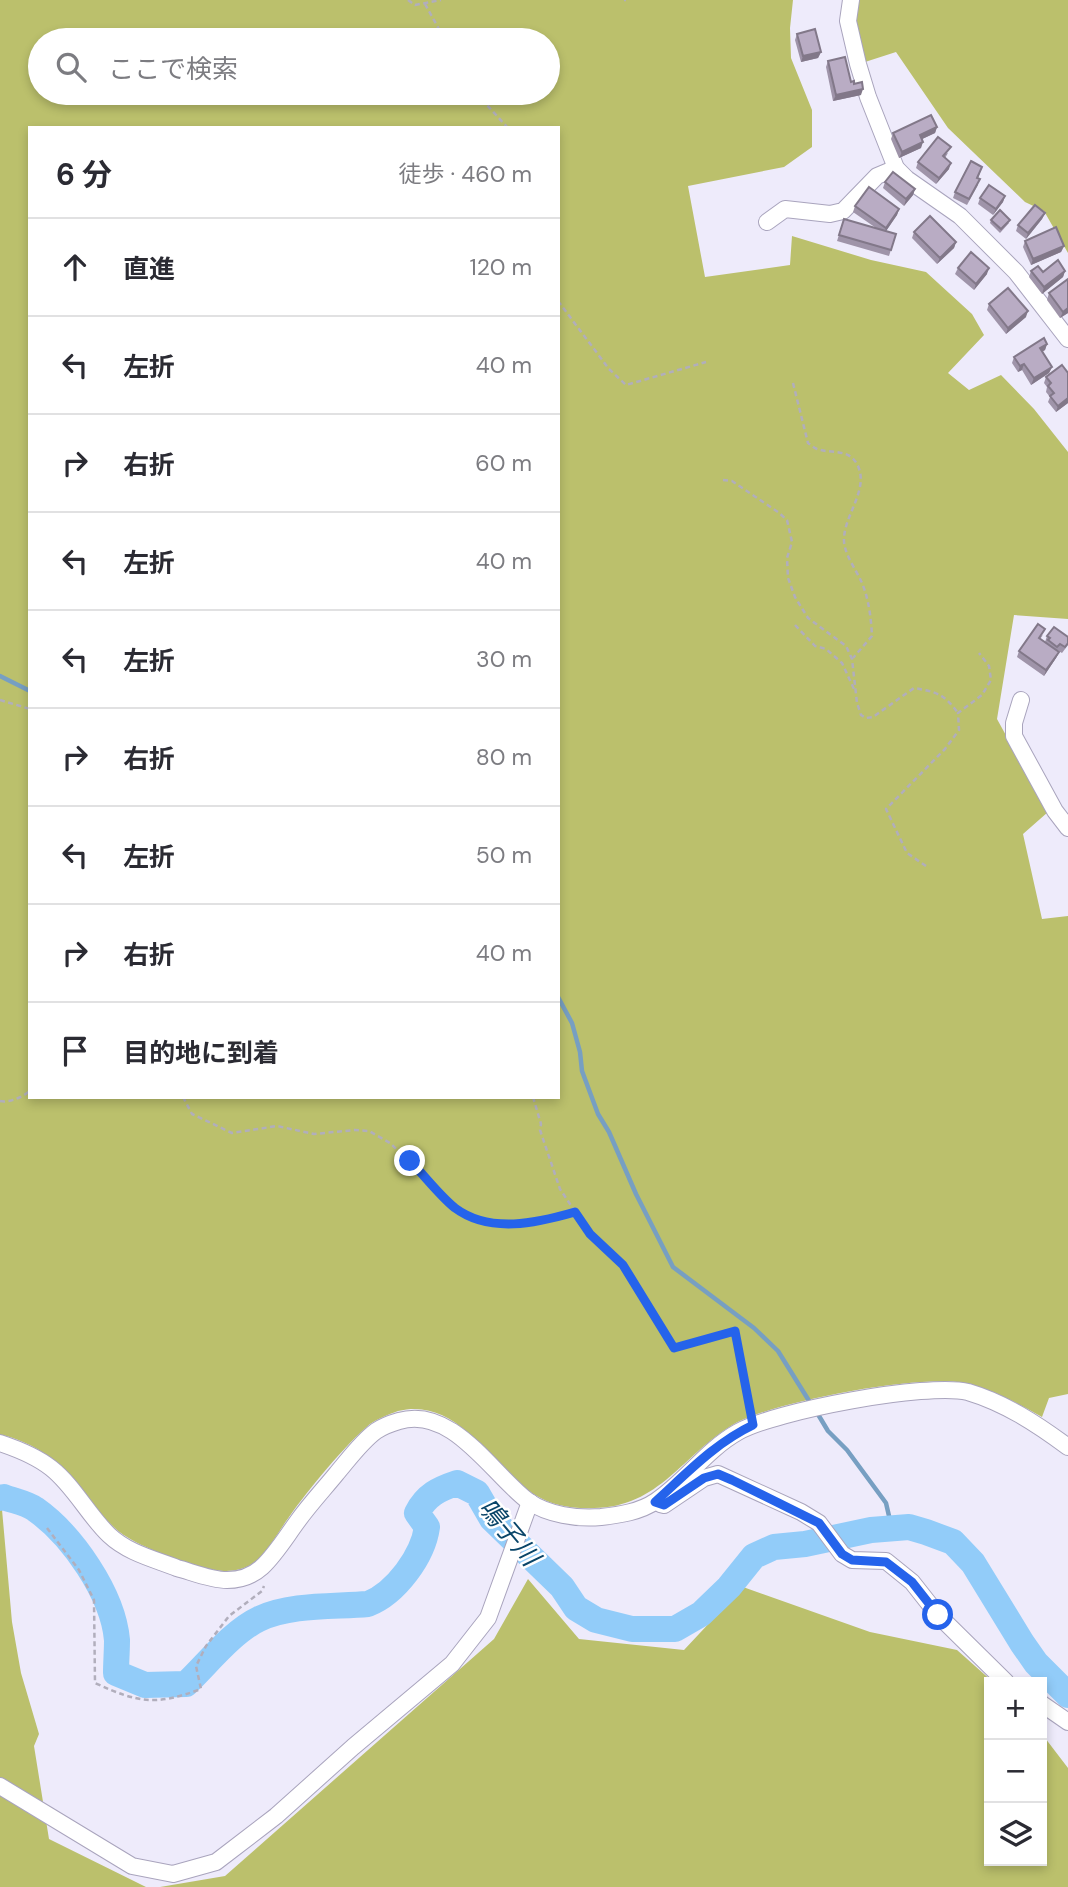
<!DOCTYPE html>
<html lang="ja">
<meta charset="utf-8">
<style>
body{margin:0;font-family:"DM Sans","Noto Sans JP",sans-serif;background:#f7f7f7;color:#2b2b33}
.controls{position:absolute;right:21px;bottom:21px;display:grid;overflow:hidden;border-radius:0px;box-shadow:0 4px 10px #0003}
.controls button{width:63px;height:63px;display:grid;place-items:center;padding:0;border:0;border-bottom:2px solid #e1e1e2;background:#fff;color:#2b2b33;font:35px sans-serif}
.stop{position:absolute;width:21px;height:21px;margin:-16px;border:5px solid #2563eb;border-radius:50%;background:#fff}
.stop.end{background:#2563eb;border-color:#fff;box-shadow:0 2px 7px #0008}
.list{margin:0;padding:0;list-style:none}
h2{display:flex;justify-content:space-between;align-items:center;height:91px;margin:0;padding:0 28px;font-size:30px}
h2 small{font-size:23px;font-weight:400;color:#7c7c81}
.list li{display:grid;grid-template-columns:46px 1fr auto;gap:21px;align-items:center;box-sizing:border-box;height:98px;padding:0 28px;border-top:2px solid #e1e1e2}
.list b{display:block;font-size:26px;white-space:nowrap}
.list em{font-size:23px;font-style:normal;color:#7c7c81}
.icon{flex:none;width:38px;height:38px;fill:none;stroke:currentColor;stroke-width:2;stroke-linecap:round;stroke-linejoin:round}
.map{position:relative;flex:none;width:1068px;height:1887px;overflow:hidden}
.search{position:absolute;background:#fff;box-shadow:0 4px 10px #0003;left:28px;top:28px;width:532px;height:77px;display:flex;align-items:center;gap:18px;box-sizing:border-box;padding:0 24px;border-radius:38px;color:#7c7c81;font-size:26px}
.panel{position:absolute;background:#fff;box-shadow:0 4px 10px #0003;left:28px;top:126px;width:532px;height:973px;border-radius:0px}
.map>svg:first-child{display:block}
.forest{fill:#bbc06c;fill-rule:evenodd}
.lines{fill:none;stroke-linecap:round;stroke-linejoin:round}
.stream{stroke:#779fc2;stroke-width:4.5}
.river{stroke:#92ccf9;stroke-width:26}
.minor-casing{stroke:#a9a4bd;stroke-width:18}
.path{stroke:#b1aebc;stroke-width:2.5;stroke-dasharray:5 3.5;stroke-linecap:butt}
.minor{stroke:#fff;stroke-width:16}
.wall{fill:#9f94a9}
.shaded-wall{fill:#827889}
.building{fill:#b9acc4;stroke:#827889;stroke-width:2}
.route{stroke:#2563eb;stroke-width:9}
.labels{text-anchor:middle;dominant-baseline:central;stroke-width:5;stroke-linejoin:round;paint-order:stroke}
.water-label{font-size:26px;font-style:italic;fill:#094569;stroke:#fff}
</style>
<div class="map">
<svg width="1068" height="1887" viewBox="0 0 1068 1887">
<rect width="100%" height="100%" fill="#eeebfb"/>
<g class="forest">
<path d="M0,0H793L790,28L791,58L812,110V147L784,167L688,186L705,277L790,265L792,236L871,260L926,272L972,314L984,335L948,373L969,390L1001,375L1034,409L1068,452V619L1014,615L997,719L1048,812L1023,834L1042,919L1068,916V1394L1049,1398L1042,1417C1019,1404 996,1391 969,1384C927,1372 772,1402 734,1424C682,1455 660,1507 594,1508C574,1509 553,1506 535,1495C491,1468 460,1396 398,1411C390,1414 377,1419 370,1424C345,1445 308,1490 289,1517C279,1531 268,1551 255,1562C247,1568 236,1571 226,1571C201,1571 135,1546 117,1530C83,1500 69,1461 23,1442C16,1439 9,1436 0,1435ZM40,40H548V93H40ZM30,128H558V1097H30Z"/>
<polygon points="859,0 1068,0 1068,253 1044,211 1025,202 948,128 896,52 865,62 856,21"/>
<polygon points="0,1487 12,1622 21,1673 39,1734 34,1746 49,1839 146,1887 0,1887"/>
<polygon points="528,1579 579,1639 684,1650 743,1587 870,1632 957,1650 993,1682 989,1682 989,1861 1042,1861 1042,1734 1068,1768 1068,1887 160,1887 225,1876 494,1639"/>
</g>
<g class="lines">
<g class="stream">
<polyline points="0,676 30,691"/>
<polyline points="558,997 572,1023 580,1052 582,1071 598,1114 609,1132 636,1194 673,1267 754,1328 778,1351 811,1404"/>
<polyline points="816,1411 828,1431 847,1450 886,1503 892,1529"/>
</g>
<path class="river" d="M0,1498L4,1497C14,1501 26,1503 35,1509C72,1535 113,1594 117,1640C117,1651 116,1663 116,1673L145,1685L186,1684C207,1664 233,1631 259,1619C291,1604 333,1607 368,1604C396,1593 423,1556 427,1527L417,1513C426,1495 439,1489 457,1483L477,1493L492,1519L562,1587L576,1608L596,1620L632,1629H675L701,1614L729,1587L754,1556L774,1547L805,1544L871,1530L909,1527L926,1532L953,1542L973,1563L1022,1643L1036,1663L1068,1695"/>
<defs>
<g id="minor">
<polyline points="851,0 848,21 858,64 868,97 896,168 907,179 960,216 1016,272 1068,339"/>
<polyline points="767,222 785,209 830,214 843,211 877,176 896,168"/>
<polyline points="1021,700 1014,723 1014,736 1055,811 1068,828"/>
<path d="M0,1443C18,1449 36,1456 51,1468C74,1486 88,1515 109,1535C128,1553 154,1559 177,1568C192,1572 211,1580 227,1580C239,1580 252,1576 262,1567C275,1555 286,1537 297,1522C309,1505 324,1489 337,1473C349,1459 361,1442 376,1431C382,1427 392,1423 399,1421C452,1405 492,1474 528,1501C548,1515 577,1519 601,1517C619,1515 640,1512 656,1501C686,1481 706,1450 738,1432C775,1411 928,1382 968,1392C1005,1403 1037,1424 1068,1447"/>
<polyline points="660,1504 664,1505 704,1478 718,1474 801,1512 819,1523 842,1554 852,1560 886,1561 912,1582 938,1615 1006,1682"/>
<polyline points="1042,1704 1068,1722"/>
<polyline points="0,1786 132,1866 173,1874 216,1862 276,1816 353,1747 452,1664 488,1618 530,1502"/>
</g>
</defs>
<use href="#minor" class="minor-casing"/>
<g class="path">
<polyline points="408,0 415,5 441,0"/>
<polyline points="624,0 626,0"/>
<polyline points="425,4 445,40"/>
<polyline points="476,93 508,128"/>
<polyline points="558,301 609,369 626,385 706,362"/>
<path d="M793,383L808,443C811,445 814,448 817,449C831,454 848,448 857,464C870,488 845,514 844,538C843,553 856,569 862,583C869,600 871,618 872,636L853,658"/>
<path d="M723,480L732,481L778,512L787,520L792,542L787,558L788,578L795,597L808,618L846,646L852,659L857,703L861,715L866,718L873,717L914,688C937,692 944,694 958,713"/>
<polyline points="795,625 815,646 826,649 842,663 854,689"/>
<polyline points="0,700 30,709"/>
<polyline points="926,866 907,853 886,809 945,749 959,730 958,713 982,695 991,680 989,666 979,653"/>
<polyline points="183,1097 192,1114 232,1133 277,1126 314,1134 355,1130 369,1131 390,1143 455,1207 471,1218 520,1226 575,1212"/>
<polyline points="533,1097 541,1124 540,1130 560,1189 590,1234 623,1265 674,1348 735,1331 751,1411"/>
<path d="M0,1101C10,1103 22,1097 30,1091"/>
<path d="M47,1528L79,1570L94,1600L95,1683C139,1703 155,1706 201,1689L196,1666L206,1646L229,1616L262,1591L264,1586"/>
</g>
<use href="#minor" class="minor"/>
</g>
<g class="wall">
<polygon points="797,34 821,52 818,58 801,62 795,40"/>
<polygon points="828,61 851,82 861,95 833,101 826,67"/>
<polygon points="937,127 935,133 922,139 921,148 899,158 891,139 893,133"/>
<polygon points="948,153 945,158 949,169 936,184 916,168 918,162"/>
<polygon points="980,173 978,178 978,185 967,205 953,198 955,192"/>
<polygon points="885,182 915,189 913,195 904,206 883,188"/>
<polygon points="1005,196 1003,202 993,215 978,204 980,198"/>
<polygon points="855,206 899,209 897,215 886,231 896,234 889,256 837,241 844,219 876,228 853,212"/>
<polygon points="1045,213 1042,219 1026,239 1016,231 1018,225"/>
<polygon points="991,220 1009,223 1000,233 990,223"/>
<polygon points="914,232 956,242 954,248 937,264 912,238"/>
<polygon points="1025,241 1064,246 1061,252 1031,265 1023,247"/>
<polygon points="958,268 987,274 974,290 955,274"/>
<polygon points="1031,271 1043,272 1065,271 1063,277 1042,294 1029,277"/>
<polygon points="1068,279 1068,313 1060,318 1047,300 1049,293"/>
<polygon points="989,304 1026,317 1006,334 987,310"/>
<polygon points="1047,344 1045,350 1042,352 1052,367 1049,373 1031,385 1022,370 1018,372 1012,363 1014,357"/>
<polygon points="1068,373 1068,403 1056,412 1048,402 1050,397 1046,392 1047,387 1044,383 1046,377"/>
<polygon points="1043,635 1040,639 1045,642 1047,636 1068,637 1068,645 1062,653 1057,650 1059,652 1056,658 1044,676 1017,657 1019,651"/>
</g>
<g class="shaded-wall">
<polygon points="821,52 818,58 801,62 803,56"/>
<polygon points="863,89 861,95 833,101 836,95"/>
<polygon points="937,127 935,133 918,141 920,135"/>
<polygon points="923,142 921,148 899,158 902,152"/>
<polygon points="951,163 949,169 936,184 939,178"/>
<polygon points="915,189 913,195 904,206 906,199"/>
<polygon points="1005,196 1003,202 993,215 996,209"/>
<polygon points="899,209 897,215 884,234 886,228"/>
<polygon points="1045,213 1042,219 1026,239 1028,233"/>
<polygon points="956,242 954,248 937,264 940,258"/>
<polygon points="1064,246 1061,252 1031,265 1033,259"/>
<polygon points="989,268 987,274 974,290 976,284"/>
<polygon points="1065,271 1063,277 1042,294 1044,287"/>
<polygon points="1068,308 1068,313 1060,318 1063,312"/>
<polygon points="1028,311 1026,317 1006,334 1008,328"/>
<polygon points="1047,344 1045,350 1037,354 1040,348"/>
<polygon points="1024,364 1022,370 1018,372 1020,366"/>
<polygon points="1052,367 1049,373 1031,385 1034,378"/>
<polygon points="1068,398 1068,403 1056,412 1058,406"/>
<polygon points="1059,652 1056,658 1044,676 1046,670"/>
</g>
<g class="building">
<polygon points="815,29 821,52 803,56 797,34"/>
<polygon points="845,57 851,82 854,81 854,84 862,82 863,89 836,95 828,61"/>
<polygon points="931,115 937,127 920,135 923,142 902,152 893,133"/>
<polygon points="938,137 951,147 943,156 951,163 939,178 918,162"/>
<polygon points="971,161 982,167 977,178 980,179 969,199 955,192"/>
<polygon points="893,172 915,189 906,199 885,182"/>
<polygon points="989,185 1005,196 996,209 980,198"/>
<polygon points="869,187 899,209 886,228 855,206"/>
<polygon points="1035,205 1045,213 1028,233 1018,225"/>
<polygon points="1000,210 1010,220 1001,229 991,220"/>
<polygon points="930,216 956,242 940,258 914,232"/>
<polygon points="844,219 896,234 891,250 839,235"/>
<polygon points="1056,227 1064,246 1033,259 1025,241"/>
<polygon points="971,252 989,268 976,284 958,268"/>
<polygon points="1058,260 1065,271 1044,287 1031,271 1038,266 1043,272"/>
<polygon points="1068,279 1068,308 1063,312 1049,293"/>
<polygon points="1008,288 1028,311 1008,328 989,304"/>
<polygon points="1044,338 1047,344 1040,348 1052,367 1034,378 1024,364 1020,366 1014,357"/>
<polygon points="1062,365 1068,373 1068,398 1058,406 1050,396 1054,393 1048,386 1051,383 1046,377"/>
<polygon points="1038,624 1045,629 1039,638 1059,652 1046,670 1019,651"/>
<polygon points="1054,627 1068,637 1068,643 1065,647 1060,644 1057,647 1048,640 1050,638 1047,636"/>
</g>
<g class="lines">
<path class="route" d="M410,1161C425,1176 439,1195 455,1208C490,1234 537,1223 575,1212L590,1234L623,1265L674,1348L735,1331L753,1425C715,1443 686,1474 655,1502L664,1505L704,1478L718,1474L732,1480L819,1523L842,1554L852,1560L886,1562L912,1582L938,1615"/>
</g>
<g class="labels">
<g class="water-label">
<text transform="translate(509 1532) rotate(50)">鳴子川</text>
</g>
</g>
</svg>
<div class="controls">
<button>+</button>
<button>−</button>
<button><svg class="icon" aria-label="layers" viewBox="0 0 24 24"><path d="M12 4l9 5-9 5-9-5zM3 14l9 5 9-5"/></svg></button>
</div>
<div class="stop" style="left:938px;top:1615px"></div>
<div class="stop end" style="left:410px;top:1161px"></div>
<div class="search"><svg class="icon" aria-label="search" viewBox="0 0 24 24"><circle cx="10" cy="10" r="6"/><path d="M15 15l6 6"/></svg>ここで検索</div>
<section class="panel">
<h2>6 分<small>徒歩 · 460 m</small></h2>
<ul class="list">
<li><svg class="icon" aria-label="ahead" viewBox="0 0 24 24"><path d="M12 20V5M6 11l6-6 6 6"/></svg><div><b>直進</b></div><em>120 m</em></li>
<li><svg class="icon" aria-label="left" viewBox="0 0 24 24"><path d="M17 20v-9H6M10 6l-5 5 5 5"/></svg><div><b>左折</b></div><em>40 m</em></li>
<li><svg class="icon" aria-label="right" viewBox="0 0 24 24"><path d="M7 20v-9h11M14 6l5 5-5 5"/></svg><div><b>右折</b></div><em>60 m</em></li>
<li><svg class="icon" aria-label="left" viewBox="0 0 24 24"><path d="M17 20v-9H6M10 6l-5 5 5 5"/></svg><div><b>左折</b></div><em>40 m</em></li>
<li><svg class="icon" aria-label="left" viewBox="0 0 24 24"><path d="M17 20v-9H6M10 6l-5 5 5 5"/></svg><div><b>左折</b></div><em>30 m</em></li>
<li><svg class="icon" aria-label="right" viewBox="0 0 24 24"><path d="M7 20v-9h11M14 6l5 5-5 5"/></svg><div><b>右折</b></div><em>80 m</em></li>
<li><svg class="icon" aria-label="left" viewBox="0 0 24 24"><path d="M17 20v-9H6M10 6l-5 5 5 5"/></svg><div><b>左折</b></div><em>50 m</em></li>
<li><svg class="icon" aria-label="right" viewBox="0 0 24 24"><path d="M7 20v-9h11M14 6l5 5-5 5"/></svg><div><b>右折</b></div><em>40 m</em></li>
<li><svg class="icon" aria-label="arrive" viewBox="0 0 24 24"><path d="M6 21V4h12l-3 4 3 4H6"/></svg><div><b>目的地に到着</b></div></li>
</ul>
</section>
</div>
